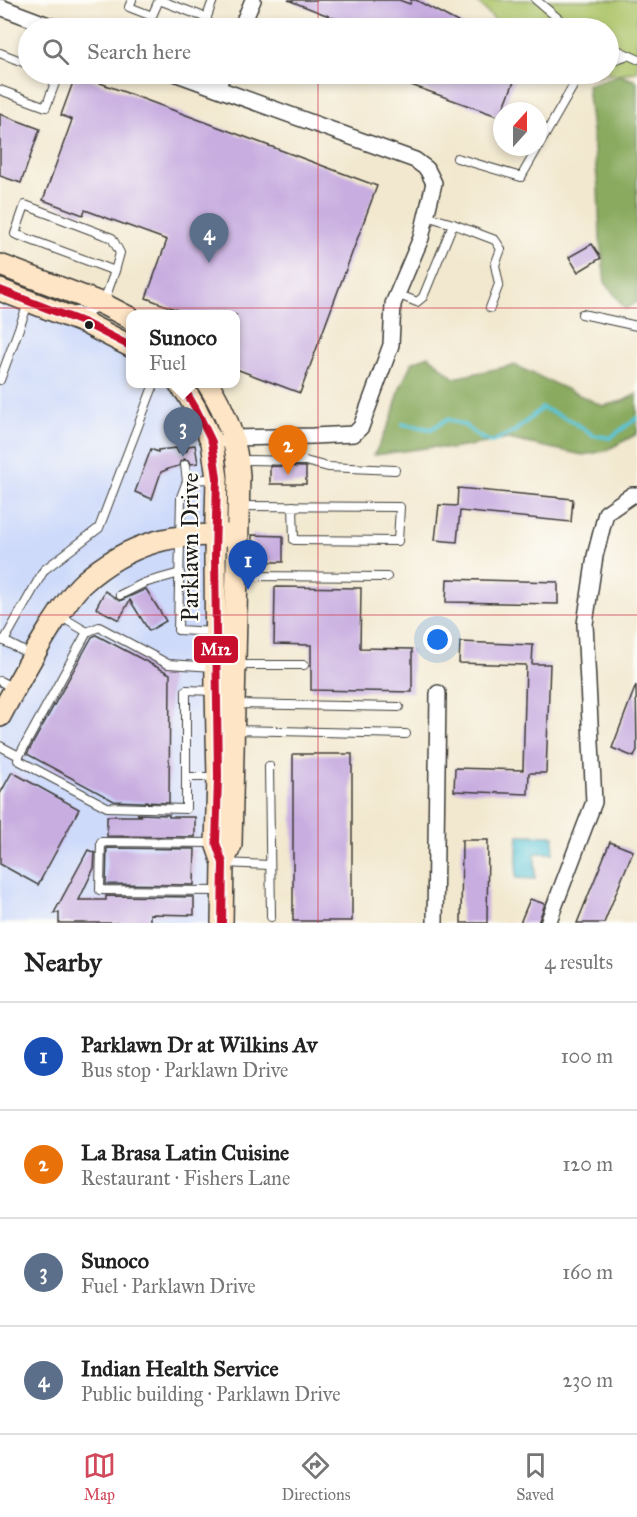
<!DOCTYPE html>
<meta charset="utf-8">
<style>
body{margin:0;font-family:"IM FELL Great Primer",serif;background:#f2f2f2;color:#222}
.compass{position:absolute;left:493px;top:102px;width:54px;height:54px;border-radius:50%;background:#fff;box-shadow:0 3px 9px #0003;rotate:21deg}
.you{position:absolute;left:438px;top:640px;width:21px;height:21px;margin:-15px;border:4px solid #fff;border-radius:50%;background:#1a73e8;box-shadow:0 0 0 9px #1a73e833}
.badge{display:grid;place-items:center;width:39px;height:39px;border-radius:50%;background:#d1495b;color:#fff;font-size:20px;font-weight:700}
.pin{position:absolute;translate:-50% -50px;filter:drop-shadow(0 2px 3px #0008)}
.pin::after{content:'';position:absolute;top:32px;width:21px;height:18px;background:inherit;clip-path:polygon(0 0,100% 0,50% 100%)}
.popup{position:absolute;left:126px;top:310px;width:114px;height:78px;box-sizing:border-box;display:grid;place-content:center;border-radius:12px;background:#fff;filter:drop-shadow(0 2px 4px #0005);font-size:20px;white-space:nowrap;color:#767676}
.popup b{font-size:22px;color:#222}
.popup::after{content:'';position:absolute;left:50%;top:100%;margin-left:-12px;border:12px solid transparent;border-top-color:#fff}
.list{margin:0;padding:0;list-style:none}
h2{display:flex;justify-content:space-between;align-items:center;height:78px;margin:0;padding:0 24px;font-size:26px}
h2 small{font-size:20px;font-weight:400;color:#767676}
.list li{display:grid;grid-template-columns:39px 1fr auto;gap:18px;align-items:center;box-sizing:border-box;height:108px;padding:0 24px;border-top:2px solid #e0e0e0}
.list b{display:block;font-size:22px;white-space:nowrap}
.list p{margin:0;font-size:20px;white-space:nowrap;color:#767676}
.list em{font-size:20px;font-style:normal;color:#767676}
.icon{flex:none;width:33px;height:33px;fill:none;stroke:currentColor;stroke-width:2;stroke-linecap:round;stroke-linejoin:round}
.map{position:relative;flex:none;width:637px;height:923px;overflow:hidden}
.search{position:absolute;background:#fff;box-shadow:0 3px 9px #0003;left:18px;right:18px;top:18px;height:66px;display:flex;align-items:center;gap:15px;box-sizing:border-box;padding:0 21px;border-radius:33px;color:#767676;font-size:22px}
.sheet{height:510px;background:#fff}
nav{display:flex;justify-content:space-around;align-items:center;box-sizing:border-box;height:84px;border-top:2px solid #e0e0e0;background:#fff;font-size:16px;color:#767676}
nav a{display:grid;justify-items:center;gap:3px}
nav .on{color:#d1495b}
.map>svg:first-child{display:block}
.built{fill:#cedafa}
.green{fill:#adc56b;stroke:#647044;stroke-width:1.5}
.forest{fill:#8aaa5f;stroke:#53633e;stroke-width:1.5}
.water{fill:#5ac4d5;stroke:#3b7078;stroke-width:1.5}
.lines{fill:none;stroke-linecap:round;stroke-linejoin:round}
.stream{stroke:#5ac4d5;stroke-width:4}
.building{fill:#c8ade0}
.lane-casing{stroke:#3c3b37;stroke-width:10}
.street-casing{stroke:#3c3b37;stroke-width:18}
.secondary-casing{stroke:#3c3b37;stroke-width:24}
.lane{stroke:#fff;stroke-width:8}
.street{stroke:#fff;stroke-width:15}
.secondary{stroke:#fee5c5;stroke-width:21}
.bus-1-casing{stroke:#fdfcf7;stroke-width:12}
.bus-1{stroke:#c8102e;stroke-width:8}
.grid{fill:none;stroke:#d1495b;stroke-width:1.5;stroke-opacity:0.55}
.bus-dot{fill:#1c1c1c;stroke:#fdfcf7;stroke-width:2}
.labels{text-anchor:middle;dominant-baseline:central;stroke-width:4.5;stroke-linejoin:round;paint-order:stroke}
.street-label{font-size:24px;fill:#1c1c1c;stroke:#fdfcf7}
.line-badge{stroke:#fdfcf7;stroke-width:2}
.badge-label{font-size:16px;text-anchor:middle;font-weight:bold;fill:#fff}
</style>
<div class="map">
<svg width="637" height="923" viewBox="0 0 637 923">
<rect width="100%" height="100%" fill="#fdfcf7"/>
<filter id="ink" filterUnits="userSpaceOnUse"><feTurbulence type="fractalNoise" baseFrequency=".0167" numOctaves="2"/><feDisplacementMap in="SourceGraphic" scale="12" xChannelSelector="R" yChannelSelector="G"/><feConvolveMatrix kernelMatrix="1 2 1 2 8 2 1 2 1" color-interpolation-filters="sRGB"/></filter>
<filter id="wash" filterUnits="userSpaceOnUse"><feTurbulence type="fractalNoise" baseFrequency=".008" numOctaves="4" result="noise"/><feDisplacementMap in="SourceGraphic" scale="24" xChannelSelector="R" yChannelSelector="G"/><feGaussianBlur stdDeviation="1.35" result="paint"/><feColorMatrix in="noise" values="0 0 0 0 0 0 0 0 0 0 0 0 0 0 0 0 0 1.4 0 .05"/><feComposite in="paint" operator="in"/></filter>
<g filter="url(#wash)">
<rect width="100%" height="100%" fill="#f2e8cf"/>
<polygon class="built" points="0,290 130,346 130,384 179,384 212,442 222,923 0,923"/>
<polygon class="green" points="475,0 637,0 637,72 554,79 549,74 608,74 608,28 503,28"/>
<g class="forest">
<polygon points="619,75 637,81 637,302 625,309 605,282 600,238 598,187 587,85"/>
<polygon points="429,356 454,378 514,365 603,406 623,401 637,394 637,434 605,451 583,455 508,439 451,449 433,447 374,455 391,420 400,388 412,362"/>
</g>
<polygon class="water" points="518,835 554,836 553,853 535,853 535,879 516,878"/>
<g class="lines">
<polyline class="stream" points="403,424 431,429 448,419 464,425 481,438 492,442 515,431 542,408 570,420 593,435 610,438 637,418"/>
</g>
<g id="blocks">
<g class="building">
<polygon points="288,0 399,0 410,4 411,0 416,0 469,28 359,28"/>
<polygon points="76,74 377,186 300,393 236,369 236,315 191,315 146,298 167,240 85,210 83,215 43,200 72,120 61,115"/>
<polygon points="383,74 517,74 500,117 383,75"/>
<polygon points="0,114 40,129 21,183 0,176"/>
<polygon points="592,244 601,258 578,272 569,257"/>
<polygon points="195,445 198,463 191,464 188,460 184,459 180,462 179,466 171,468 161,472 152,499 135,492 151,449 158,452 158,450 176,448 178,452 182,453 187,451 188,446"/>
<polygon points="270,466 306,467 306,484 270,484"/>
<polygon points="458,488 573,499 571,522 460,511 457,542 435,540 439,505 457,506"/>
<polygon points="252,535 283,536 283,562 252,562"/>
<polygon points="447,579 558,582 558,604 446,602"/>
<polygon points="275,587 361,588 360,648 412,649 412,692 311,690 311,645 274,644"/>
<polygon points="146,589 166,621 149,631 130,600 119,620 96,608 105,591 120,601"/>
<polygon points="96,635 170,674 169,803 114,801 27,754 92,637"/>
<polygon points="460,642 533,645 532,664 550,664 546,773 529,773 528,794 454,791 455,768 523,770 526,665 459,663"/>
<polygon points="636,685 637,750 634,757 612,748"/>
<rect x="293" y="754" width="59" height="167"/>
<polygon points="12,772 79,809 38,885 0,864 0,794"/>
<polygon points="137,814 169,815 169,817 195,817 195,837 107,836 107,816 142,816"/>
<polygon points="462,840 488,840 487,923 461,923"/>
<polygon points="610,842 633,851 604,923 577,923"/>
<polygon points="107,848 195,849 194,885 106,884"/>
<polygon points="88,850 95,853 94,868 79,900 106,900 106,896 194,897 194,915 150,914 150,923 59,923 59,913 54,913"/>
<polygon points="530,899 545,904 538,923 520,923"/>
</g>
</g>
</g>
<g filter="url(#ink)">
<use href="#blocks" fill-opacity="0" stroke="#3c3b37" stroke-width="1.5"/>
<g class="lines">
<defs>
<g id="lane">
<polyline points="132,0 129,7 152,16 159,0"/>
<polyline points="159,0 207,18"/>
<polyline points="536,0 566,25 573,28"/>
<polyline points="203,28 213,0"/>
<polyline points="608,46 637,59"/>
<polyline points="0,53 28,64"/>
<polyline points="608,62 628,55"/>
<polyline points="0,90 46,107 58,75"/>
<polyline points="457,158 521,177 580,74"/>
<polyline points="426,216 453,224 495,240 501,249 495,265 499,284 490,308"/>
<polyline points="397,294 417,302 423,297 453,224"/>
<polyline points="76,311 87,312 103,304 115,271 15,234 25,205 112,238 120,253 115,271"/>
<polyline points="582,314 637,326"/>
<polyline points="0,380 25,312"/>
<polyline points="182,447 183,431 201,422"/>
<polyline points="240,460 305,461 328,467 395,470"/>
<polyline points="185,465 187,481"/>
<polyline points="240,506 400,507 398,541 294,540 293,506"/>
<polyline points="239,576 387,577"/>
<polyline points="120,595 144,583 180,573"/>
<polyline points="60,616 87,632"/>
<polyline points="215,632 178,630 181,497 187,481 215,478"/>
<polyline points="2,640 31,655"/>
<polyline points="4,641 44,570 99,528 154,384"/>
<polyline points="236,665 304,665"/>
<polyline points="0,681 13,688"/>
<polyline points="236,704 399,707"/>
<polyline points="234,730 406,734"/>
<polyline points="0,746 19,756 18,760 107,807 186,809 186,690 214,691"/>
<polyline points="19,756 87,632 99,627 168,664 214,667"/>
<polyline points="269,766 271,917"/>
<polyline points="186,777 218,777"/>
<polyline points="215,843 101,842 100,890 220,891"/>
<polyline points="224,863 270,865"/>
</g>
<g id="street">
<polyline points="0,7 56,28"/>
<polyline points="241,28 253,0"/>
<polyline points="177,74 415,160 427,169 434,183 421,238 393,304 391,345 361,427 354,434 313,436 234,438 226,440"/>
<polyline points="217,88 223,74"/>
<polyline points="435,923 438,693"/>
<polyline points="548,923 594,802 585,624 595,556 606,513 632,495 637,495"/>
</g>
<g id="secondary">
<polyline points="0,265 103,304 130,318"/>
<polyline points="0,290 85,323 130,346"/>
<polyline points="179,384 186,392 196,409 212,442 217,478 215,556 216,691 218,777 216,843 223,863 222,923"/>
<path d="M208,384C226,412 237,442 239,476L231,845L223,863"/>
<path d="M0,716C17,684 34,653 53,623C62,610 71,594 83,583C104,564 128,550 155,542C178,535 204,535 228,535"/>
</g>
</defs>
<use href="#lane" class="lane-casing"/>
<use href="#street" class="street-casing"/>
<use href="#secondary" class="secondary-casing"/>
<use href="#lane" class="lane"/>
<use href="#street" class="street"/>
<use href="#secondary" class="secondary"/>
<defs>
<g id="bus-1">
<polyline points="0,290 85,323 130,346"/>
<polyline points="179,384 186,392 196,409 212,442 217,478 215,556 218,777 216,843 223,863 222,923"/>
</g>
</defs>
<use href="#bus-1" class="bus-1-casing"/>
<use href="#bus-1" class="bus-1"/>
</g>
</g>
<path class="grid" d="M318,0V28M318,74V923M0,308H637M0,615H637"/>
<circle class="bus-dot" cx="89" cy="325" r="5"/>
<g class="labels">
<g class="street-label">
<text transform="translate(190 547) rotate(-90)">Parklawn Drive</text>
</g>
</g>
<rect class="line-badge" x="193" y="635" width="46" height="29" rx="6" fill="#c8102e"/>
<g class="badge-label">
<text x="216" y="655">M12</text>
</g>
</svg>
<svg class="compass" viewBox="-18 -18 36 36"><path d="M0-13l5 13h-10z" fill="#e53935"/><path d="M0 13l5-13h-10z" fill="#767676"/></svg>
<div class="you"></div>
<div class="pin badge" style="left:248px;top:590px;background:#1a4fb4">1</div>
<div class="pin badge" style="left:288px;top:475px;background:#e8710a">2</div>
<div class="pin badge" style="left:183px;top:457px;background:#5c6f8a">3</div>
<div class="popup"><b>Sunoco</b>Fuel</div>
<div class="pin badge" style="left:209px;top:263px;background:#5c6f8a">4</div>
<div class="search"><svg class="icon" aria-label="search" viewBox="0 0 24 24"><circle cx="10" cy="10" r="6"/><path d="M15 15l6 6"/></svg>Search here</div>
</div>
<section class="sheet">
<h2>Nearby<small>4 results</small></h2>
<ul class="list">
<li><span class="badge" style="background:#1a4fb4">1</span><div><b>Parklawn Dr at Wilkins Av</b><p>Bus stop · Parklawn Drive</p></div><em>100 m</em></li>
<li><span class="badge" style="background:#e8710a">2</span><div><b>La Brasa Latin Cuisine</b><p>Restaurant · Fishers Lane</p></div><em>120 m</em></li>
<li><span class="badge" style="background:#5c6f8a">3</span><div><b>Sunoco</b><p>Fuel · Parklawn Drive</p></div><em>160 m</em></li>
<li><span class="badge" style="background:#5c6f8a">4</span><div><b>Indian Health Service</b><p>Public building · Parklawn Drive</p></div><em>230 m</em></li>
</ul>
</section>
<nav>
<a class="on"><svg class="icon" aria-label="map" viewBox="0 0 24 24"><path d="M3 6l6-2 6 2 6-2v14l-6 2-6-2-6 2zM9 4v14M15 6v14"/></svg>Map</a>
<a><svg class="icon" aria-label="directions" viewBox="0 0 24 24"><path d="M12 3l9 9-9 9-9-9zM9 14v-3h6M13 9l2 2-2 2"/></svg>Directions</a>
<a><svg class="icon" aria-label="saved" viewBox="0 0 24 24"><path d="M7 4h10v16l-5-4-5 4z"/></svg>Saved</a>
</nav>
